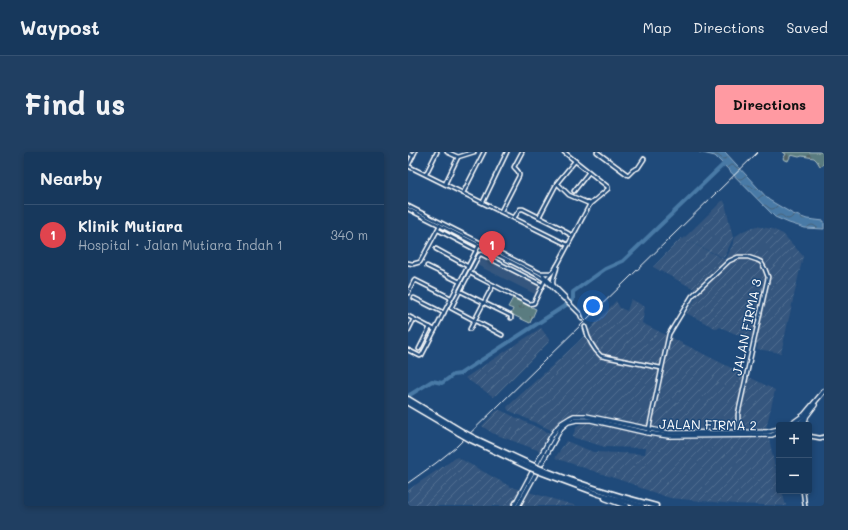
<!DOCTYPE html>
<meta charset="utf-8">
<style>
body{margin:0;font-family:Mali,sans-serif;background:#203f62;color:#f1f3f6}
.controls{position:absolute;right:12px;bottom:12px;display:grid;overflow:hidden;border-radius:4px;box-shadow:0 2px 6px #0003}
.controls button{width:36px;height:36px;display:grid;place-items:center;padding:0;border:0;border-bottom:1px solid #365272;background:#17385c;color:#f1f3f6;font:20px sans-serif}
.you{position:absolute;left:185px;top:154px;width:14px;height:14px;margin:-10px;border:3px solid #fff;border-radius:50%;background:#1a73e8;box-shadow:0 0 0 6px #1a73e833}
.badge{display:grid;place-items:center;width:26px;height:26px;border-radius:50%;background:#ff9aa2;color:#fff;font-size:13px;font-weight:700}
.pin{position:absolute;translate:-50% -33px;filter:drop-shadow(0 1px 2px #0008)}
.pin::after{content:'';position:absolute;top:21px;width:14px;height:12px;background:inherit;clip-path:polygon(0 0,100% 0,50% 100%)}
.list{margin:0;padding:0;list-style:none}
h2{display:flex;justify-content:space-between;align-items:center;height:52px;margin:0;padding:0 16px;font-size:17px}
h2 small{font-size:13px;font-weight:400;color:#9eacbb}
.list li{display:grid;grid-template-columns:26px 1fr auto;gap:12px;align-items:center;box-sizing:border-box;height:60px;padding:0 16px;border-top:1px solid #365272}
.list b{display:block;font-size:15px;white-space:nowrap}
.list p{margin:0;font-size:13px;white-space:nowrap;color:#9eacbb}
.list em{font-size:13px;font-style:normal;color:#9eacbb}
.map{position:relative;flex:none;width:416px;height:354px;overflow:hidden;border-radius:4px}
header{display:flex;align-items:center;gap:24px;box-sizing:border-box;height:56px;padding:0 20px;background:#17385c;border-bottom:1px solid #365272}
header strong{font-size:19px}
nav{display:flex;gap:22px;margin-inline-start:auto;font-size:14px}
.intro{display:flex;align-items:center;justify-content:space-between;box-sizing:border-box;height:96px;padding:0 24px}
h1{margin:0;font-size:28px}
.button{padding:10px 18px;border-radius:4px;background:#ff9aa2;color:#111;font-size:14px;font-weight:700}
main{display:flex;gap:24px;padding:0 24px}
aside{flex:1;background:#17385c;border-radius:4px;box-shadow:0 2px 6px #0003}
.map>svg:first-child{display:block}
.built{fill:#35567e}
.industrial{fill:url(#industrial-furrows)}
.forest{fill:url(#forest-firs);stroke:#acbec0}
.park{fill:url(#park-tufts);stroke:#acbec0}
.water{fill:url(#water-waves);stroke:#92afca}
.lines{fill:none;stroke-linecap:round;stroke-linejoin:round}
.river{stroke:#497aa6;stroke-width:4}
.minor-tunnel{stroke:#41658e;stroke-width:2.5;stroke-dasharray:2.5 1;stroke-linecap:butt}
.minor-casing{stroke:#fff;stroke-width:5.5}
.major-casing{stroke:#fff;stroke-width:6}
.highway-casing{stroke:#fff;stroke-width:7}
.minor{stroke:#1f4a7a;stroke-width:2.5}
.major{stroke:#1f4a7a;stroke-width:3.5}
.highway{stroke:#1f4a7a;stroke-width:4}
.rail{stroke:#fff;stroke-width:1}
.highway-bridge-casing{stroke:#fff;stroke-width:7;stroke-linecap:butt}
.highway-bridge{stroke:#1f4a7a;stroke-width:4}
.labels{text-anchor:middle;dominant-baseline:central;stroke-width:3;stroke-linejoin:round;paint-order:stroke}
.street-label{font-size:13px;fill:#fff;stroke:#1f4a7a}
</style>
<header>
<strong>Waypost</strong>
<nav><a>Map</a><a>Directions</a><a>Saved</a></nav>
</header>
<div class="intro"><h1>Find us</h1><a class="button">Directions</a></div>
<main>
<aside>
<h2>Nearby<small></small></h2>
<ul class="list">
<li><span class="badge" style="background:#e0444e">1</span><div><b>Klinik Mutiara</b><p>Hospital · Jalan Mutiara Indah 1</p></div><em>340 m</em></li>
</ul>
</aside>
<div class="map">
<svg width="416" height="354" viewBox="0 0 416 354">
<defs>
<pattern id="industrial-furrows" width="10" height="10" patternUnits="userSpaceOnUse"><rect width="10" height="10" fill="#35567e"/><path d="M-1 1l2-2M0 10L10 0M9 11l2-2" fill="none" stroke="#536f91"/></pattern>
<pattern id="forest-firs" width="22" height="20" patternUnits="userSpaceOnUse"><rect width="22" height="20" fill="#5a7c80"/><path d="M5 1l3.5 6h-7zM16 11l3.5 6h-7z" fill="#536466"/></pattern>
<pattern id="park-tufts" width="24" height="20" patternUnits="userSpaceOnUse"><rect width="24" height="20" fill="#5a7c80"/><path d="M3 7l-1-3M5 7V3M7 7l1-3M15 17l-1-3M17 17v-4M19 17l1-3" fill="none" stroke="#536466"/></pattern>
<pattern id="water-waves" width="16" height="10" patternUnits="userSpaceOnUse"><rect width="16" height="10" fill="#497aa6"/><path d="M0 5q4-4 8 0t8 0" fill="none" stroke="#4a6379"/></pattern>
</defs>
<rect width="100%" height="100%" fill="#1f4a7a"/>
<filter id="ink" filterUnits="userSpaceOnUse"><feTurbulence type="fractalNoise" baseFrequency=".025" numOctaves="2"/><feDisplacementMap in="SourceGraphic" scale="8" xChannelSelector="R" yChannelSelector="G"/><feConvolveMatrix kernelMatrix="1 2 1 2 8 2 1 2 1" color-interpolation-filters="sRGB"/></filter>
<g filter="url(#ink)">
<polygon class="built" points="72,102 134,132 129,143 67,112"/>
<g class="industrial">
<polygon points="315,48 317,51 325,86 316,106 278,88 318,108 328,84 335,79 348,74 364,77 375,82 395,104 373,201 349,197 350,192 312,175 309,177 278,161 292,140 245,115 273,86 275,87"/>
<polygon points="223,147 237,155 234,171 367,238 358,277 277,279 246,276 215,268 174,260 159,266 153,269 145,278 143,278 100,258 99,255 169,191 208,149 212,156 219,159"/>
<polygon points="133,176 142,189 86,245 57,226"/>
<polygon points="92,258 141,281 132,299 84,281 74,274 88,259"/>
<polygon points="175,270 188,272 256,287 361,286 365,306 371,330 371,339 374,339 378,354 327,352 262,346 230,335 230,334 147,306 158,289 185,300 237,302 238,296 197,295 164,285 169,274"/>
<polygon points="49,305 103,335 169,354 0,354 0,338"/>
</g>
<polygon class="forest" points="374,0 416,0 416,10 415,13 412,14 409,9 406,6 394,4 391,5 383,3 380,9 375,7 378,2"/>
<polygon class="park" points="105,146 128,157 122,171 103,162 105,157 100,155"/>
<polygon class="water" points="291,0 317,0 361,48 385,62 399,67 416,69 416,77 397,76 381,71 367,65 307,4"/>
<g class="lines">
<polyline class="river" points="0,244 24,229 34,231 45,223 52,222 158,153 165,148 165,140 197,117 215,109 318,10"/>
<polyline class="minor-tunnel" points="174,167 177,175"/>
<defs>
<g id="minor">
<polyline points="39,0 50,5 66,0"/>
<polyline points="189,0 220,23 225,18 230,16 236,7"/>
<polyline points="0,1 5,4"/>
<polyline points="0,14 160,93"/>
<polyline points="0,14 7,0"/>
<polyline points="18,22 29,0"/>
<polyline points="149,31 167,9"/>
<polyline points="37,32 50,5"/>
<polyline points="166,39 181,20"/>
<polyline points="55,41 76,0"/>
<polyline points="75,50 99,0"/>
<polyline points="0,54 134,122 157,145 158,147"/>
<polyline points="0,57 129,123 137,128 156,147 158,148 172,162 174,167"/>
<path d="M93,59L111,24C112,19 108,18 106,15L114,0"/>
<polyline points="131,65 149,31 161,43 182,52"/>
<polyline points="106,66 112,57 115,57 155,77 156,79 165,84"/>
<polyline points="30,78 68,98"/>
<polyline points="28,97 59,114"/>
<polyline points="0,111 5,112 12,110 32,73"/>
<polyline points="19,114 52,130"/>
<polyline points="62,121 122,152 126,151 137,128 147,117 151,110 182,52 200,37 200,35 156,0"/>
<polyline points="132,121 142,121"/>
<path d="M145,132C144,125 149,120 149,114"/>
<polyline points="52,139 103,164 103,166"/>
<polyline points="0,141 6,129 7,128 43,146"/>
<polyline points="6,146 36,161"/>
<polyline points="0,164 27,178"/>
<path d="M177,175C180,187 184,196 193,204L253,216"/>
<polyline points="62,177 85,133"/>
<polyline points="0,179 6,167"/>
<polyline points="94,183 43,156 71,103 73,102 134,133"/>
<polyline points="11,197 22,175"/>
<polyline points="0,198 12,204 14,203 71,93"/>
<polyline points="240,281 261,182 284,144 321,109 330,105 340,105 349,108 353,110 357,117 360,125 330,262 330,282"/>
<polyline points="401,284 412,286 416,285"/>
<polyline points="395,339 397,354"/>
</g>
<g id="major">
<polyline points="382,273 396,263 416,239"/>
<polyline points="389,273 398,265 407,253"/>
<polyline points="396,273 398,266"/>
<polyline points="106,354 144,283 150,275 154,271 162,266 166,264 178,264 261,281 359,280 371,277"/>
<polyline points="110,354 153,276 160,270 168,268 183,268 240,281 261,284 364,283 371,280"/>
</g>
<g id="highway">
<polyline points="0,247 53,279"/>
<polyline points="0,251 51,281"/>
<polyline points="66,286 124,313"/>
<polyline points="63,288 122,316"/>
<path d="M133,317C171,332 209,344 248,354"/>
<polyline points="132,320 191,342 234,354"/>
<polyline points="197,346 219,354"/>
</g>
</defs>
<use href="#minor" class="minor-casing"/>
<use href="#major" class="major-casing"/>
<use href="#highway" class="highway-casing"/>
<use href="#minor" class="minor"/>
<use href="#major" class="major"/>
<use href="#highway" class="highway"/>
<polyline class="rail" points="0,331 28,311 48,295 350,0"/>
<defs>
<g id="highway-bridge">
<polyline points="53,279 66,286"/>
<polyline points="51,281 63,288"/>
<polyline points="124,313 133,317"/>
<polyline points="122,316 132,320"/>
</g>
</defs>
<use href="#highway-bridge" class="highway-bridge-casing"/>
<use href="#highway-bridge" class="highway-bridge"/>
</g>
</g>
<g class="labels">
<g class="street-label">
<text transform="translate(338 175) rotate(-78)">JALAN FIRMA 3</text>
<text transform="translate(300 272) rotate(1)">JALAN FIRMA 2</text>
</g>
</g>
</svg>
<div class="controls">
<button>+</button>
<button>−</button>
</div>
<div class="you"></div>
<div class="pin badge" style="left:84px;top:112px;background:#e0444e">1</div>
</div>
</main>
